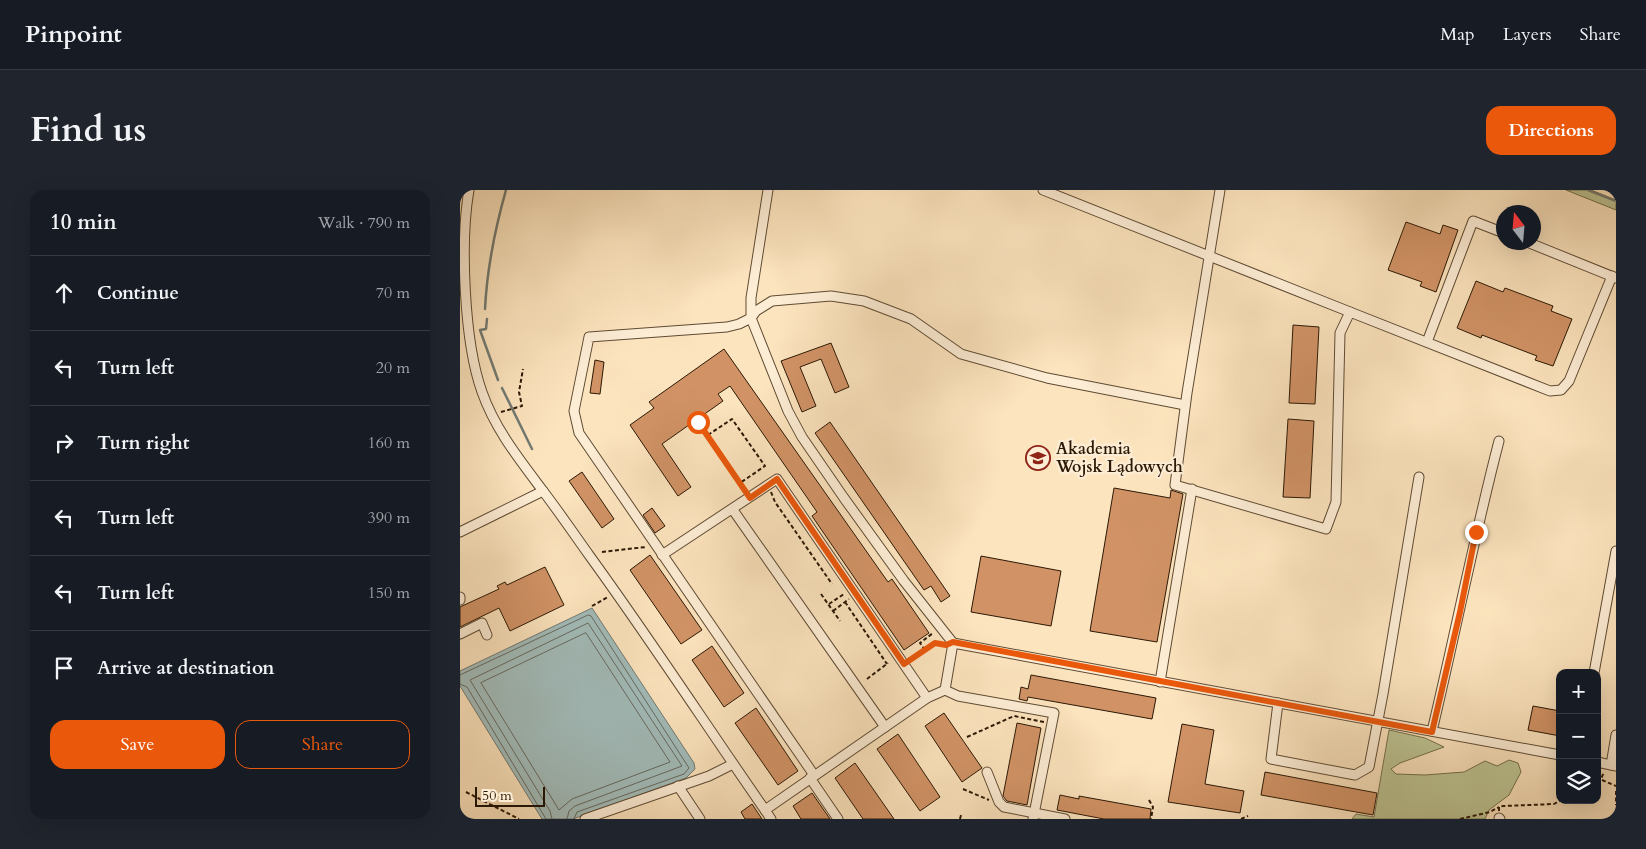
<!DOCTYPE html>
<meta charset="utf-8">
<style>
body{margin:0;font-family:Cardo,serif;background:#20242c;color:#f1f3f6}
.controls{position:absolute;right:15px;bottom:15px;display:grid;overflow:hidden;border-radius:10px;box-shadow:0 5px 20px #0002}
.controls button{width:45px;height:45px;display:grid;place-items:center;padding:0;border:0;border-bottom:1px solid #363941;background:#171b24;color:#f1f3f6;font:25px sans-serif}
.compass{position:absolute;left:1036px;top:15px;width:45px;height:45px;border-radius:50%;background:#171b24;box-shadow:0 5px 20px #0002;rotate:344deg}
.scale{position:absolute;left:15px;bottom:12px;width:70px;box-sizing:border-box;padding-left:5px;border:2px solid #2b1805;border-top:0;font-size:14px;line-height:18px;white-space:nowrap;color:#2b1805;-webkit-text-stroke:4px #fdedd5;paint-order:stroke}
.stop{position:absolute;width:15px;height:15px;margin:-11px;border:4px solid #ea580c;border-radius:50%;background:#fff}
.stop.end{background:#ea580c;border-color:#fff;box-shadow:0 1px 5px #0008}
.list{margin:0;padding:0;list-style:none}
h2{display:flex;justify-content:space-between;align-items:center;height:65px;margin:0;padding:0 20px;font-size:21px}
h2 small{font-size:16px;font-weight:400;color:#9ea1a6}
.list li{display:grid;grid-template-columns:32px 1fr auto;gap:15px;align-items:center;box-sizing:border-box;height:75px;padding:0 20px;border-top:1px solid #363941}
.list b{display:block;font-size:19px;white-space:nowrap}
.list em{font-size:16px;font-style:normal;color:#9ea1a6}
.actions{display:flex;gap:10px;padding:15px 20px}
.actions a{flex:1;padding:11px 0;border:1px solid #ea580c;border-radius:15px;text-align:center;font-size:18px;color:#ea580c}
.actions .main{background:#ea580c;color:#fff}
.icon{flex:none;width:28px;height:28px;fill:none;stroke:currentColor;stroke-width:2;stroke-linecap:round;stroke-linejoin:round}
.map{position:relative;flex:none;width:1156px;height:629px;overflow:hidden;border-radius:15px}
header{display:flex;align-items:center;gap:30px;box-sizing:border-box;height:70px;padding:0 25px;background:#171b24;border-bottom:1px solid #363941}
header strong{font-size:24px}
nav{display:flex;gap:28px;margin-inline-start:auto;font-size:18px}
.intro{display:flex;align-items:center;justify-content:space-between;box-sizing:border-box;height:120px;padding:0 30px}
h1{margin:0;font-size:35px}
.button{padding:12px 22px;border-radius:15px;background:#ea580c;color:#fff;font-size:18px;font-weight:700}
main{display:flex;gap:30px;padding:0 30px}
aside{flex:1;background:#171b24;border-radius:15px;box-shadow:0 5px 20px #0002}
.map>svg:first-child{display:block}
.green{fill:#bdc493;stroke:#746e4c}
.water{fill:#a2bcba;stroke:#727a72}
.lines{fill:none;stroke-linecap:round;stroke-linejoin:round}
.shore{stroke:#666a60;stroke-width:1}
.stream{stroke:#727a72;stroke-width:2.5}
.building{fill:#d19366;stroke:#2b1805}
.minor-casing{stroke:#5f4b33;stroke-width:11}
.path{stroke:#2b1805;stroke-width:2;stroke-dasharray:4 2.5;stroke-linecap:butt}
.minor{stroke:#fdedd5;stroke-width:9}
.rail-casing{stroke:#2b1805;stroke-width:4.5}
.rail{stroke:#fdedd5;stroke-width:2.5;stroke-dasharray:8;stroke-linecap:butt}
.route{stroke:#ea580c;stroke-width:6}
.labels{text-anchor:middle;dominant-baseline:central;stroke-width:4.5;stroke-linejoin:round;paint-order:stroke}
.poi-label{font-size:16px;font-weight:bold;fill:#2b1805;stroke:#fdedd5;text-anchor:start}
</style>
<header>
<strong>Pinpoint</strong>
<nav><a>Map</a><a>Layers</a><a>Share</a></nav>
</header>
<div class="intro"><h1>Find us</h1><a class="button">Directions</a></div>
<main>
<aside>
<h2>10 min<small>Walk · 790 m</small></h2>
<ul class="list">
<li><svg class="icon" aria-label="ahead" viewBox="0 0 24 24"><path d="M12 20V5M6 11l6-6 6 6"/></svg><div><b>Continue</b></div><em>70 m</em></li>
<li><svg class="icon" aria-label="left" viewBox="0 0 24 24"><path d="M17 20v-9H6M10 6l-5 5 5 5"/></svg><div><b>Turn left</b></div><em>20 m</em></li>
<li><svg class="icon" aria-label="right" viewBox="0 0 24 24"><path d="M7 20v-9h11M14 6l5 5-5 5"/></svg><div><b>Turn right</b></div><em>160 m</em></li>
<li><svg class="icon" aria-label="left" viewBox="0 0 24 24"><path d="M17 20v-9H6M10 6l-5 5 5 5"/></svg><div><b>Turn left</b></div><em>390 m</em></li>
<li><svg class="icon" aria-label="left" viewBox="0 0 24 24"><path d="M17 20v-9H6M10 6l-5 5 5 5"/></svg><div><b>Turn left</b></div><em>150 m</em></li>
<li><svg class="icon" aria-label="arrive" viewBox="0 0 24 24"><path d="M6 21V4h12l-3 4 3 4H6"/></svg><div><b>Arrive at destination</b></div></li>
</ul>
<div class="actions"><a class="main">Save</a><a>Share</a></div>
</aside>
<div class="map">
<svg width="1156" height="629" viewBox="0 0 1156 629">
<rect width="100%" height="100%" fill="#fce4be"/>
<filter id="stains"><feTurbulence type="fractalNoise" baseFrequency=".004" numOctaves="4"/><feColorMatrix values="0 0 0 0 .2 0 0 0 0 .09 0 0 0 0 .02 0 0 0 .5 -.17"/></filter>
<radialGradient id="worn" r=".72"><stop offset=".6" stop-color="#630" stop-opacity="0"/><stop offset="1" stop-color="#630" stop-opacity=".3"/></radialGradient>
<g class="green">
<polygon points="1106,0 1131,0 1156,10 1156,20"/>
<polygon points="929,540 965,548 984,557 940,573 931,579 936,584 965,585 1004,582 1025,571 1037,576 1049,570 1058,573 1061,582 1049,605 1029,620 1025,629 892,629 896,624 914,627"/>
</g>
<polygon class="water" points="132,418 234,573 235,579 226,588 113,629 82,629 0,496 0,481"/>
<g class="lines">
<g class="shore">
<polygon points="126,443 210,572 112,609 99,620 21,493"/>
<polyline points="0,485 128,425 131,426 229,578 224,584 117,622 114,629"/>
<polyline points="0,494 7,497 86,629"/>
<polyline points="92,629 90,621 10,490 128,433 222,576 115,616 109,621 107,629"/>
</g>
<g class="stream">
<polyline points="1128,0 1156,11"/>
<path d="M25,119C27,78 35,39 46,0"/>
<polyline points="27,129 26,139 20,140 38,190"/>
<polyline points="42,198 72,259"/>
</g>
</g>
<g class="building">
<polygon points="946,32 980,44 983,35 998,40 976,102 960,96 962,92 928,80"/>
<polygon points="1016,91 1043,102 1045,98 1093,116 1091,121 1112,129 1093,176 1075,170 1077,166 1022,145 1021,148 997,138"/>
<polygon points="833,135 859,137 855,214 829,213"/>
<polygon points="371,153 389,197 375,203 361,169 340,177 356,216 342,222 321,171"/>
<polygon points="264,159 428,392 432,389 469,443 444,460 352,326 357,322 270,196 258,204 263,211 202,254 231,297 218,306 170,235 194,218 189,212"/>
<polygon points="135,170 144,172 140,204 130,203"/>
<polygon points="828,229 854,231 850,308 823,307"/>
<polygon points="370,232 479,390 490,406 481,412 471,396 464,400 355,243"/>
<polygon points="122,282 154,329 142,338 109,291"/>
<polygon points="654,298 710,308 711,300 723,304 697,452 630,441"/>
<polygon points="192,318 205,336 195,343 183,325"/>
<polygon points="190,365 242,440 221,454 170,380"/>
<polygon points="521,366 601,381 591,436 511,422"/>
<polygon points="85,377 104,415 50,441 39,418 0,437 0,417 39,399 37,396 45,392 47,395"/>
<polygon points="252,456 284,503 264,517 232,470"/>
<polygon points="571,485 696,508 692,529 568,507 567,511 559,509 561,497 568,499"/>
<polygon points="1073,516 1100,521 1100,546 1068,540"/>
<polygon points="296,518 338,581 318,595 275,533"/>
<polygon points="484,523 522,578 502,592 465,536"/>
<polygon points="557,533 581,538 567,615 547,611 543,606"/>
<polygon points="722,534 754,540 745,594 784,601 780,623 708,612"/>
<polygon points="438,544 480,607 460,621 417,559"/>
<polygon points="395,573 434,629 403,629 375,588"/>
<polygon points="805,582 917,603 913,625 801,605"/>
<polygon points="352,603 370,629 341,629 333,616"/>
<polygon points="600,605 619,609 619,606 691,619 690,629 644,629 597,620"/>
<polygon points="292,614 302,629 285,629 281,622"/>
</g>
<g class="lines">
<defs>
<g id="minor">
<path d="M9,0C0,52 4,152 22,202C35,239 59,269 83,301C99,322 114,344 129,365C190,449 246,535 305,620"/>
<polyline points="308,0 291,108 291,128 328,221 342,247 384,308 444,391 493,453"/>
<polyline points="583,0 890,122"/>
<polyline points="760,0 727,203 715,295 866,339 876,312 880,143 890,122 1090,201 1101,200 1109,191 1152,86"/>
<polyline points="1067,52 1156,88"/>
<polyline points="967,152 1013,31 1044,43"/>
<polyline points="273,320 425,537"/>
<polyline points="0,342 83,301"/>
<polyline points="202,365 317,289 467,508"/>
<polyline points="0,407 0,410"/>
<polyline points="0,444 22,433 27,445"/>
<polyline points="1134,483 1156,361"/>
<polyline points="700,492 732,299"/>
<polyline points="485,500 498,506 594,523 573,629"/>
<polyline points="818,513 811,569 895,585 909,577 923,504 959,287"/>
<path d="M972,541C995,445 1014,347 1039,251"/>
<polyline points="1137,572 1156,576"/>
<polyline points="1151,575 1156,545"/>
<polyline points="527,582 539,612 544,617 605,629"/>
<polyline points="354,585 119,243 114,221 129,147 267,137 279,134 291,128 296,121 312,111 371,106 404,111 451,129 501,164 587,188 725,215"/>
<polyline points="350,588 378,629"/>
<polyline points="218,596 240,629"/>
<polyline points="1039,628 1040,629"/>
<polyline points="125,629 249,586 273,574"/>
<polyline points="311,629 305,620 467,508 485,500 493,453 1100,565"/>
</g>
</defs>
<use href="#minor" class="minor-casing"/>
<g class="path">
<polyline points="41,222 62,216 59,202 63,179"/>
<polyline points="238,232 284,300"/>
<polyline points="248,245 272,229 305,276 280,293"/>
<polyline points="311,302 315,312 372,394"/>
<polyline points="142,362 186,357"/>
<polyline points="361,404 380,431"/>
<polyline points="385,412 427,474"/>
<polyline points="369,414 384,404"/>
<polyline points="132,416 148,407"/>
<polyline points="373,421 389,409"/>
<polyline points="465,460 460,453 473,443"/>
<polyline points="450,470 475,453 482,454"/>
<polyline points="407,489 428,473"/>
<polyline points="507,547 554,526 584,532"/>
<polyline points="1142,590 1156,596"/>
<polyline points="1137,592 1141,589 1144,582"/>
<polyline points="503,599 529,610"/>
<polyline points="1156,601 1156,615"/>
<polyline points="6,602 59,629"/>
<polyline points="689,610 693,617 691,629"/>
<polyline points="1039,621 1039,617 1043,616 1094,614 1101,610"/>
<polyline points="500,629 501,625"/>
<polyline points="781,629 788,626"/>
<polyline points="1000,629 1030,622 1039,617"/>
</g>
<use href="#minor" class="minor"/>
<defs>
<polyline id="rail" points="1152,0 1156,2"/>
</defs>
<use href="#rail" class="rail-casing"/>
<use href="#rail" class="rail"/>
</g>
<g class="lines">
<polyline class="route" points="238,232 290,308 317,289 444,474 475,453 486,455 493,452 972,542 1000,422 1016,342"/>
</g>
<defs>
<symbol id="university-ring" viewBox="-11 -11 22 22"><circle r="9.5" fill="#fdedd5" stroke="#8f2418" stroke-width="1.5"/><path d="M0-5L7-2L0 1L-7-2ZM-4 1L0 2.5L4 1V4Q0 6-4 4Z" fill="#8f2418"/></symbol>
</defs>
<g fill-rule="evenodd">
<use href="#university-ring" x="564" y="254" width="28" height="28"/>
</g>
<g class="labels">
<g class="poi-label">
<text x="596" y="259">Akademia<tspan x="596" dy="18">Wojsk Lądowych</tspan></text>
</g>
</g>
<rect width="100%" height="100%" filter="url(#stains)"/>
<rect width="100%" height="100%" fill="url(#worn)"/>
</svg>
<div class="controls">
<button>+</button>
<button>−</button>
<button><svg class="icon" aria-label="layers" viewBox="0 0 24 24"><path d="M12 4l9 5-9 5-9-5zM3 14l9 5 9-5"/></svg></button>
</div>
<svg class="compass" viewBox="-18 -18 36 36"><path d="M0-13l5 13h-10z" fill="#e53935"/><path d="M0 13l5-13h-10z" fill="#9ea1a6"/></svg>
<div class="scale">50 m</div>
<div class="stop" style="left:238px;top:232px"></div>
<div class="stop end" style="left:1016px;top:342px"></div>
</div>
</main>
